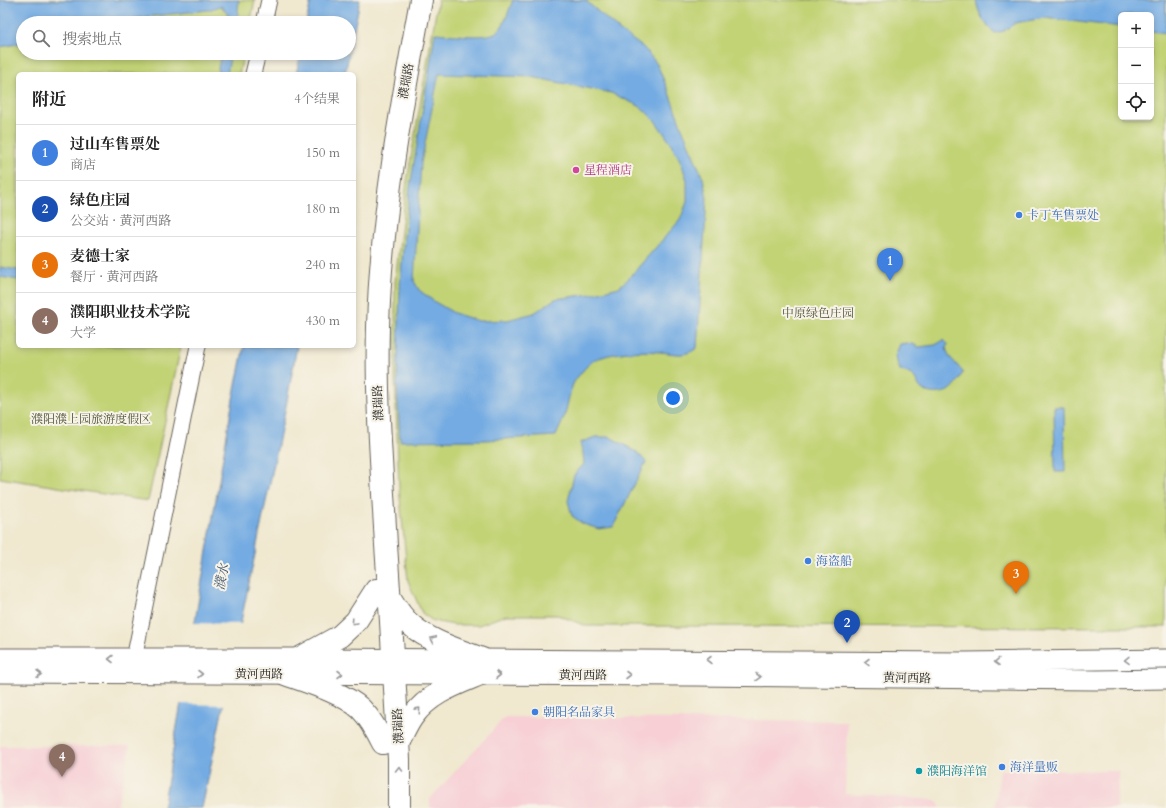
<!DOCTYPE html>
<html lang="zh">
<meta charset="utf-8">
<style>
body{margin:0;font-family:Cardo,"Noto Serif SC",serif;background:#f2f2f2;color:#222}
.controls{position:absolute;right:12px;top:12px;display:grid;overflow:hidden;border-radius:6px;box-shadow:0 2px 6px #0003}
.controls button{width:36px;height:36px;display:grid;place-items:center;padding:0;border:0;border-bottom:1px solid #e0e0e0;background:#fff;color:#222;font:20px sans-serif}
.you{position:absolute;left:673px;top:398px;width:14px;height:14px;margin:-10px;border:3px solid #fff;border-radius:50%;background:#1a73e8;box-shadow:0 0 0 6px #1a73e833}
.badge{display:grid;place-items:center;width:26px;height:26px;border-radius:50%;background:#0f766e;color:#fff;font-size:13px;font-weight:700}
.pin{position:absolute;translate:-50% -33px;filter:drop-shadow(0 1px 2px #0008)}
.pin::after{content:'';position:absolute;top:21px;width:14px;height:12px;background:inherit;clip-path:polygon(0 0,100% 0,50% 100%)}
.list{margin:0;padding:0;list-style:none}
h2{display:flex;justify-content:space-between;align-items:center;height:52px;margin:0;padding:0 16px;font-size:17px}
h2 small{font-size:13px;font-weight:400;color:#767676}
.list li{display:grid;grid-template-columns:26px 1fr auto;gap:12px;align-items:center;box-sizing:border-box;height:56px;padding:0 16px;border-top:1px solid #e0e0e0}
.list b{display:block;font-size:15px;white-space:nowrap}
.list p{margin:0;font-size:13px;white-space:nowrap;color:#767676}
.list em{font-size:13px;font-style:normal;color:#767676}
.icon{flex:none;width:22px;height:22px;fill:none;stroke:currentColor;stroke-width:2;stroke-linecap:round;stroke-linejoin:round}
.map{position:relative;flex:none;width:1166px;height:808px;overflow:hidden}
.search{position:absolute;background:#fff;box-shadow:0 2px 6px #0003;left:16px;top:16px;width:340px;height:44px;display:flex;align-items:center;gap:10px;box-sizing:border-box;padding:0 14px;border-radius:22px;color:#767676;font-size:15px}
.panel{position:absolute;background:#fff;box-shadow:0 2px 6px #0003;left:16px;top:72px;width:340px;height:276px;border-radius:6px}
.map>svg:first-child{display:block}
.built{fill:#f7cfd5}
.green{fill:#c2d376;stroke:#6f7849;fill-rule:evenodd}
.water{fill:#73abe2;stroke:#48647f;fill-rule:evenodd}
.pier{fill:#f0e8cf}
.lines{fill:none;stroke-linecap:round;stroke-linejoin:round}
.minor-casing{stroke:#66635b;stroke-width:17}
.major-casing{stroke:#66635b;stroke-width:21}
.highway-casing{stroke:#66635b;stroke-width:24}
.minor{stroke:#fff;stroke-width:15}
.major{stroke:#fff;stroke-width:19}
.highway{stroke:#fff;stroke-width:22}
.oneway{stroke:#999}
.hotel-dot{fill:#d1479c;stroke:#f7f3e8;stroke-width:1.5}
.shop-dot{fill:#3f7fe0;stroke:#f7f3e8;stroke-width:1.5}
.culture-dot{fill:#0f9aa8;stroke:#f7f3e8;stroke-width:1.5}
.labels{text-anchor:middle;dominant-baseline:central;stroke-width:4;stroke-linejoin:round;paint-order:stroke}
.street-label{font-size:12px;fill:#1c1c1c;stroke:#f7f3e8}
.hotel-label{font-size:12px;fill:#b23c85;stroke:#f7f3e8;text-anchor:start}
.shop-label{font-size:12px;fill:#366cbe;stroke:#f7f3e8;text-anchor:start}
.park-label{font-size:12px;fill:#4e5337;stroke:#f7f3e8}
.culture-label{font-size:12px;fill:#0d838f;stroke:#f7f3e8;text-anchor:start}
.water-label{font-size:13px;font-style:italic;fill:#3f556b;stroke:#f7f3e8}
</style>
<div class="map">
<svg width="1166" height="808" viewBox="0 0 1166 808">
<rect width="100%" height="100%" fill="#f7f3e8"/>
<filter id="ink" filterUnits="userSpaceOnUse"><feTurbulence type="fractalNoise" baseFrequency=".025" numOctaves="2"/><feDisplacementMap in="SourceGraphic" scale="8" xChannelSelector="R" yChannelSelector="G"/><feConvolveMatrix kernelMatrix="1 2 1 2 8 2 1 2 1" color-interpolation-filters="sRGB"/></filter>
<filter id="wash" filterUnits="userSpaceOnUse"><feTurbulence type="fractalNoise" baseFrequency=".012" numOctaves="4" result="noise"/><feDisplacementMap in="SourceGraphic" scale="16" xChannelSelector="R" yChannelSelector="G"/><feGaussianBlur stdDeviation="0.9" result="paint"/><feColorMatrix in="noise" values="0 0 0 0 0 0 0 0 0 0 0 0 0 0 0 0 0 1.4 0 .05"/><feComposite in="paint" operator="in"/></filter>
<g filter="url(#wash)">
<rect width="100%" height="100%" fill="#f0e8cf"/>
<g class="built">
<polygon points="505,717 847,721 845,794 936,800 941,808 430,808 430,799"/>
<polygon points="0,746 130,746 117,808 0,808"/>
<polygon points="1000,770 1119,771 1116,808 995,808"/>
</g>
<g class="green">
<polygon points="0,0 255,0 250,23 23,23 23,53 244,53 239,74 18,74 18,346 181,346 148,501 0,478"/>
<path d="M438,0H1166V627L586,626L558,615H506L479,625H454L433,621L422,613L408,581L399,487L395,381V282L407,181ZM1121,15H1151V117H1121Z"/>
</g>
<g class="water">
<polygon points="0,0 239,0 237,23 227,23 229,16 221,6 208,10 145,17 113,23 23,23 23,43 0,47"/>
<polygon points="311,0 360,0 345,74 296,74 301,53 349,53 349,23 306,23"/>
<path d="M513,0H585L619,30L644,48L657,64L668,90L682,128L703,178L707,198L697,348C683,358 675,353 659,352C642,350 608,352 593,361C586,366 577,377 573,384C569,394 568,404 565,414C563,421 559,429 556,436L486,440L400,441L397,386L400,284L404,237L410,187L435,33C449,34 488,40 498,31C505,25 509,9 513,0ZM439,74L531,77L611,93L641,107L656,122L670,142L680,160L687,180V202L680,220L627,280L619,287L591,294L555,299L534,313L507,320L479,321L454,313L435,302L419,290L414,281L421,163Z"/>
<path d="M976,0H1166V33L1151,31V15H1121V27L1044,18L1015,23L1004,31L995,33C984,24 978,13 976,0Z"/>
<polygon points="221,53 231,53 227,74 217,74"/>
<polygon points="0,267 18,270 18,280 0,277"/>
<path d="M944,340L948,344L946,348L949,356L963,372C960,378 956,386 950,390C943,394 930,395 923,390C918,387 918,382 914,377C911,374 905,372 900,370L895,356L900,344L907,343L913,344L919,347L935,345Z"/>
<polygon points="244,346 297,346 286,406 202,808 163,808 233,399"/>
<polygon points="1054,407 1064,407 1065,472 1055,472"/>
<polygon points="595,437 610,437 637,452 646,462 613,527 599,529 583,524 572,516 568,501 574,475 584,464 583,453 580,443"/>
</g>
<polygon class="pier" points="193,623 242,624 225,705 179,704"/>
</g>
<g filter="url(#ink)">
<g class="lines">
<defs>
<g id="minor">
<polyline points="264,23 269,0"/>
<polyline points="253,74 258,53"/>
<polyline points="134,659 198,346"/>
</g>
<g id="major">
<polyline points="0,658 312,658 965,662 1166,659"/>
<polyline points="0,673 695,676 1097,680 1166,679"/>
</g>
<g id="highway">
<path d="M390,598C396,608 402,618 411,625C430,642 459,650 482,659"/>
<polyline points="300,658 340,636 356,621 376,590"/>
<path d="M285,674C307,682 344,693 361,709C371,719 377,731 383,743"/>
<path d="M398,743C403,734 407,724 413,716C429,694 454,685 478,675"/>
<path d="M399,808V759C395,688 391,616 386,545C382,472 376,400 378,327C381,216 401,108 421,0"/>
</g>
</defs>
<use href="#minor" class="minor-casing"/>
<use href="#major" class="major-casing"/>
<use href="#highway" class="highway-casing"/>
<use href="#minor" class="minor"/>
<use href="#major" class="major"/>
<use href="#highway" class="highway"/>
</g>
<defs><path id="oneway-chevron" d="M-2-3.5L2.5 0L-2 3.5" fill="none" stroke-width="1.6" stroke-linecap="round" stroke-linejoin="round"/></defs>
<g class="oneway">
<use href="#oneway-chevron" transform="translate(354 622) rotate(133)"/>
<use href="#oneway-chevron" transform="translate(433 639) rotate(-155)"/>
<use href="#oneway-chevron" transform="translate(111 659) rotate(180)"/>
<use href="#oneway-chevron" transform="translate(709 660) rotate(-180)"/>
<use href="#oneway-chevron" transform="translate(1127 660) rotate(179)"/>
<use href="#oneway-chevron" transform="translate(867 662) rotate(-180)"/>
<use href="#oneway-chevron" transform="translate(997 662) rotate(179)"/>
<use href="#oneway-chevron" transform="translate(39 674)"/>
<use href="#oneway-chevron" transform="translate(200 674)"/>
<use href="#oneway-chevron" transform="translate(340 674)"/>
<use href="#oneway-chevron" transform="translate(498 675)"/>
<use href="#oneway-chevron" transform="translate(628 675)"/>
<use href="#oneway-chevron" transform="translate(758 677) rotate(1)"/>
<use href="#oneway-chevron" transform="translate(418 710) rotate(-48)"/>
<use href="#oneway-chevron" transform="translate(399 769) rotate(-90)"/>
</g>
</g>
<circle class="hotel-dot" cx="576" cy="170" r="4"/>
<g class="shop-dot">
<circle cx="1019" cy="215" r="4"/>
<circle cx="808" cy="561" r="4"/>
<circle cx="535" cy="712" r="4"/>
<circle cx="1002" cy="767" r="4"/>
</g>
<circle class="culture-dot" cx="919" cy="771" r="4"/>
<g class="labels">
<g class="street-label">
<text transform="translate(406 81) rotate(-80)">濮瑞路</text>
<text transform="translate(378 403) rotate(-92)">濮瑞路</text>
<text x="259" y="674">黄河西路</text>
<text x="583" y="675">黄河西路</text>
<text transform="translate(907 678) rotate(1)">黄河西路</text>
<text transform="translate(398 726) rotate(-93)">濮瑞路</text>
</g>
<g class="hotel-label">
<text x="584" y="170">星程酒店</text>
</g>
<g class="shop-label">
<text x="1027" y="215">卡丁车售票处</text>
<text x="816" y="561">海盗船</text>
<text x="543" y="712">朝阳名品家具</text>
<text x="1010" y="767">海洋量贩</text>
</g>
<g class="park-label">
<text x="818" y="313">中原绿色庄园</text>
<text x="91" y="419">濮阳濮上园旅游度假区</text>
</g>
<g class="culture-label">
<text x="927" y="771">濮阳海洋馆</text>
</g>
<g class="water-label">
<text transform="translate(222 577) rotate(-79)">濮水</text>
</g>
</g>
</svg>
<div class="controls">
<button>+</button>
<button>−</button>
<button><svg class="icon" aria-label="locate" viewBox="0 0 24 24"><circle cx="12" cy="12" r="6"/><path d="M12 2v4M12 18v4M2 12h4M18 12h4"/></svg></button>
</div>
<div class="you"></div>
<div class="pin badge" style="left:890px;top:281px;background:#3f7fe0">1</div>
<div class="pin badge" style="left:847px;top:643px;background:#1a4fb4">2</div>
<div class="pin badge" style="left:1016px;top:594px;background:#e8710a">3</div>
<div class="pin badge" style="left:62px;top:777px;background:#8d6e63">4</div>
<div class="search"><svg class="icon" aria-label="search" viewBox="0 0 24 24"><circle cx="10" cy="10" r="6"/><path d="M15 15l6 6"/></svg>搜索地点</div>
<section class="panel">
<h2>附近<small>4个结果</small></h2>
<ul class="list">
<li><span class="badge" style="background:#3f7fe0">1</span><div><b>过山车售票处</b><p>商店</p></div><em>150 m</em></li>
<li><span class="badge" style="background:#1a4fb4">2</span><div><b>绿色庄园</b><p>公交站 · 黄河西路</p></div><em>180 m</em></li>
<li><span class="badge" style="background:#e8710a">3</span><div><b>麦德士家</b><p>餐厅 · 黄河西路</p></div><em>240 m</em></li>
<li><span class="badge" style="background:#8d6e63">4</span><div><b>濮阳职业技术学院</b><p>大学</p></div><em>430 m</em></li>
</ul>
</section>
</div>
